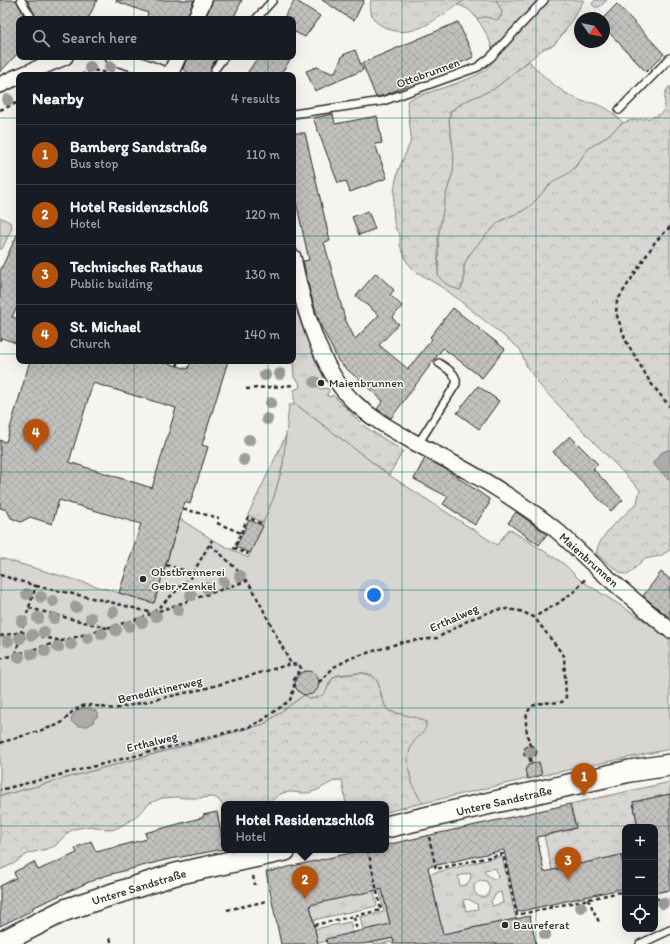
<!DOCTYPE html>
<meta charset="utf-8">
<style>
body{margin:0;font-family:Itim,sans-serif;background:#242831;color:#f1f3f6}
.controls{position:absolute;right:12px;bottom:12px;display:grid;overflow:hidden;border-radius:8px;box-shadow:0 4px 16px #0002}
.controls button{width:36px;height:36px;display:grid;place-items:center;padding:0;border:0;border-bottom:1px solid #363941;background:#171b24;color:#f1f3f6;font:20px sans-serif}
.compass{position:absolute;left:574px;top:12px;width:36px;height:36px;border-radius:50%;background:#171b24;box-shadow:0 4px 16px #0002;rotate:123deg}
.you{position:absolute;left:374px;top:595px;width:14px;height:14px;margin:-10px;border:3px solid #fff;border-radius:50%;background:#1a73e8;box-shadow:0 0 0 6px #1a73e833}
.badge{display:grid;place-items:center;width:26px;height:26px;border-radius:50%;background:#b45309;color:#fff;font-size:13px;font-weight:700}
.pin{position:absolute;translate:-50% -33px;filter:drop-shadow(0 1px 2px #0008)}
.pin::after{content:'';position:absolute;top:21px;width:14px;height:12px;background:inherit;clip-path:polygon(0 0,100% 0,50% 100%)}
.popup{position:absolute;left:221px;top:801px;width:168px;height:52px;box-sizing:border-box;display:grid;place-content:center;border-radius:8px;background:#171b24;filter:drop-shadow(0 1px 3px #0005);font-size:13px;white-space:nowrap;color:#9ea1a6}
.popup b{font-size:15px;color:#f1f3f6}
.popup::after{content:'';position:absolute;left:50%;top:100%;margin-left:-8px;border:8px solid transparent;border-top-color:#171b24}
.list{margin:0;padding:0;list-style:none}
h2{display:flex;justify-content:space-between;align-items:center;height:52px;margin:0;padding:0 16px;font-size:17px}
h2 small{font-size:13px;font-weight:400;color:#9ea1a6}
.list li{display:grid;grid-template-columns:26px 1fr auto;gap:12px;align-items:center;box-sizing:border-box;height:60px;padding:0 16px;border-top:1px solid #363941}
.list b{display:block;font-size:15px;white-space:nowrap}
.list p{margin:0;font-size:13px;white-space:nowrap;color:#9ea1a6}
.list em{font-size:13px;font-style:normal;color:#9ea1a6}
.icon{flex:none;width:22px;height:22px;fill:none;stroke:currentColor;stroke-width:2;stroke-linecap:round;stroke-linejoin:round}
.map{position:relative;flex:none;width:670px;height:944px;overflow:hidden}
.search{position:absolute;background:#171b24;box-shadow:0 4px 16px #0002;left:16px;top:16px;width:280px;height:44px;display:flex;align-items:center;gap:10px;box-sizing:border-box;padding:0 14px;border-radius:8px;color:#9ea1a6;font-size:15px}
.panel{position:absolute;background:#171b24;box-shadow:0 4px 16px #0002;left:16px;top:72px;width:280px;height:292px;border-radius:8px}
.map>svg:first-child{display:block}
.grass{fill:url(#grass-tufts);stroke:#81807e;fill-rule:evenodd}
.forest{fill:url(#forest-crowns);stroke:#81807e}
.green{fill:#d7d6d2;stroke:#81807e}
.water{fill:#adaca9;stroke:#797877}
.building{fill:url(#building-cross-hatch);stroke:#2b2b2b;fill-rule:evenodd}
.lines{fill:none;stroke-linecap:round;stroke-linejoin:round}
.lane-casing{stroke:#2b2b2b;stroke-width:10}
.street-casing{stroke:#2b2b2b;stroke-width:18}
.secondary-casing{stroke:#2b2b2b;stroke-width:24}
.path{stroke:#2b2b2b;stroke-width:2.5;stroke-dasharray:4 3;stroke-linecap:butt}
.lane{stroke:#fdfcf7;stroke-width:7}
.street{stroke:#fdfcf7;stroke-width:15}
.secondary{stroke:#fdfcf7;stroke-width:21}
.tree{fill:#9e9d9a}
.grid{fill:none;stroke:#0f766e;stroke-width:1;stroke-opacity:0.55}
.poi-dot{fill:#2b2b2b;stroke:#fdfcf7;stroke-width:1.5}
.labels{text-anchor:middle;dominant-baseline:central;stroke-width:3;stroke-linejoin:round;paint-order:stroke}
.street-label{font-size:12px;fill:#2b2b2b;stroke:#fdfcf7}
.poi-label{font-size:12px;fill:#2b2b2b;stroke:#fdfcf7;text-anchor:start}
</style>
<div class="map">
<svg width="670" height="944" viewBox="0 0 670 944">
<defs>
<pattern id="grass-tufts" width="24" height="20" patternUnits="userSpaceOnUse"><rect width="24" height="20" fill="#d7d6d2"/><path d="M3 7l-1-3M5 7V3M7 7l1-3M15 17l-1-3M17 17v-4M19 17l1-3" fill="none" stroke="#b9b8b4"/></pattern>
<pattern id="forest-crowns" width="20" height="18" patternUnits="userSpaceOnUse"><rect width="20" height="18" fill="#d7d6d2"/><path d="M2 6a3 3 0 1 1 6 0M12 15a3 3 0 1 1 6 0" fill="none" stroke="#b9b8b4"/></pattern>
<pattern id="building-cross-hatch" width="8" height="8" patternUnits="userSpaceOnUse"><rect width="8" height="8" fill="#c2c1be"/><path d="M0 0l8 8M0 8l8-8" fill="none" stroke="#a7a6a3"/></pattern>
</defs>
<rect width="100%" height="100%" fill="#f5f4ef"/>
<filter id="ink" filterUnits="userSpaceOnUse"><feTurbulence type="fractalNoise" baseFrequency=".025" numOctaves="2"/><feDisplacementMap in="SourceGraphic" scale="8" xChannelSelector="R" yChannelSelector="G"/><feConvolveMatrix kernelMatrix="1 2 1 2 8 2 1 2 1" color-interpolation-filters="sRGB"/></filter>
<g filter="url(#ink)">
<g class="grass">
<path d="M465,0H496L502,11L501,17C495,23 492,17 484,17C483,17 479,19 477,19C472,12 466,6 456,5Z"/>
<path d="M529,61C542,76 559,91 577,99C582,102 587,102 592,103C606,106 614,113 623,123L606,137L588,149L571,172L548,186L531,206L525,210L504,219L497,224L469,255L464,266V282L460,290C451,288 443,283 438,275V237L446,194L453,172L452,140L449,122L450,112L465,101L494,89Z"/>
<polygon points="293,295 298,315 324,377 318,384 320,389 328,388 329,391 327,395 329,397 333,395 365,427 403,451 389,475 294,403 294,390 300,387 299,381 294,378 293,361"/>
<polygon points="287,433 283,465 274,497 264,523 248,515"/>
<path d="M502,856L516,919L457,931L445,944L430,874ZM496,868L498,878L493,879L485,873L484,870ZM470,873L471,878L466,885L460,886L458,876ZM480,880L486,881L490,887L488,895C482,899 477,897 474,891V885ZM501,892L503,903L492,906L491,901L497,893ZM468,899L477,904L478,909L466,911L463,900Z"/>
<polygon points="378,872 391,929 366,935 365,930 363,930 360,917 384,912 376,873"/>
<polygon points="370,874 377,906 313,920 310,905"/>
<polygon points="350,922 353,932 349,933 350,936 318,943 315,929"/>
<polygon points="393,938 394,944 392,944 391,942 383,944 367,943"/>
</g>
<g class="forest">
<path d="M371,0H465C439,15 411,46 379,24C371,19 369,9 371,0Z"/>
<path d="M496,0H584L567,28L554,45L543,49L494,89L465,101L453,109L450,112L449,122L454,156L453,172L446,194L438,237V275C443,283 451,288 460,290C468,281 461,271 466,261C471,250 488,233 497,224C507,215 522,214 531,205C539,198 544,189 552,183C558,178 565,176 570,172C578,166 581,157 587,150C593,144 601,142 607,136C612,133 616,128 621,124C632,117 650,122 661,113C670,106 659,97 670,86V449L661,453L653,463L670,481V550L660,556L644,559L628,575L621,573L596,554L598,546L604,536L610,528L637,503L640,490L542,388L527,367L520,349L449,292L414,270L407,262L400,245V234L396,230L394,222L393,205L395,184L398,171L410,143L411,135L407,101C424,91 487,79 492,62C496,48 485,30 477,19C479,19 483,17 484,17C492,17 495,23 501,17L502,11Z"/>
<polygon points="595,0 607,0 599,7 595,7 592,4"/>
<polygon points="0,217 11,223 12,228 2,249 0,249"/>
<path d="M361,673C385,677 375,687 384,703C385,706 387,708 389,711L418,718L426,722C429,734 412,742 410,752C405,768 414,791 423,803L386,812V804H346L342,780C331,779 322,790 311,792C302,795 292,790 283,793C276,795 272,802 265,804C256,806 234,804 224,804V807L218,799L213,797L199,798H185L177,797L162,798L150,803L133,819L119,827L112,830L90,826L74,829L67,833L55,846L47,849L29,853L13,864L0,870V796L264,724L304,695L329,686L332,678L335,676Z"/>
<polygon points="670,782 670,794 633,802 638,827 625,827 625,872 621,855 552,870 544,836 576,828 570,804"/>
</g>
<path class="green" d="M294,403L389,475L497,545L509,529L563,563L579,579L670,637V749L539,776L423,803C412,789 403,762 412,745C416,737 428,732 426,722L418,718L389,711C375,696 387,670 356,673C349,674 341,674 335,676C322,687 334,694 310,699L304,695L264,724L0,796V558L154,603L180,519L213,540L248,558L274,497L283,465L289,405H294Z"/>
<g class="water">
<polygon points="670,449 670,481 653,464 661,453"/>
<polygon points="81,708 91,708 91,710 94,710 98,713 97,717 93,720 94,722 88,726 78,726 77,724 74,724 71,721 72,716 75,714 75,712"/>
</g>
<g class="building">
<polygon points="0,0 16,0 26,19 19,19 19,52 0,72"/>
<polygon points="27,0 97,0 88,19 37,19"/>
<polygon points="116,0 194,0 186,19 146,19 148,13 116,1"/>
<polygon points="213,0 242,0 233,19 205,19"/>
<polygon points="295,0 320,16 305,37 293,31 293,19 283,19"/>
<polygon points="322,0 364,0 354,21"/>
<polygon points="617,4 664,54 646,72 604,27 604,17"/>
<polygon points="458,22 474,57 385,95 376,97 362,63"/>
<polygon points="355,50 363,70 315,91 306,71 317,67 334,74 343,55"/>
<polygon points="187,57 218,57 211,66 211,72 209,75 192,75 183,69"/>
<polygon points="258,57 292,57 280,75 246,75"/>
<polygon points="333,114 335,124 377,116 382,143 375,144 387,178 350,192 346,181 338,183 313,118"/>
<polygon points="293,133 305,133 330,241 324,242 345,319 355,339 379,315 356,296 376,273 394,290 390,295 402,306 392,318 399,324 379,345 408,369 432,339 430,337 453,308 505,349 482,378 443,348 391,418 377,409 383,401 339,362 320,324 310,292 303,261 309,260 293,188"/>
<polygon points="368,211 375,229 359,235 352,217"/>
<polygon points="19,231 19,303 12,317 19,319 19,344 2,338 0,341 0,271"/>
<path d="M30,361H160L188,369L191,361H228L202,445L208,447L190,504L185,502L154,603L119,593L141,524L59,500L52,524L30,517L21,522L11,518L7,510L0,508V440L6,442ZM93,383L176,408L152,488L69,462Z"/>
<polygon points="478,386 499,401 479,429 457,413"/>
<polygon points="570,436 598,464 593,469 623,500 611,511 553,452"/>
<polygon points="425,458 447,470 489,499 489,504 475,525 443,504 448,497 414,479"/>
<polygon points="516,512 547,534 539,545 508,523"/>
<polygon points="249,520 263,526 250,553 236,547"/>
<polygon points="661,572 670,579 670,618 643,596"/>
<circle cx="307" cy="683" r="12"/>
<polygon points="539,762 542,775 528,779 525,770 528,765"/>
<polygon points="670,794 670,890 655,893 655,827 638,827 633,802"/>
<polygon points="570,804 576,828 537,837 544,872 621,855 625,872 625,888 517,912 504,850 428,867 443,934 530,916 536,944 394,944 393,938 363,944 327,944 326,939 390,924 382,889 310,905 318,944 281,944 266,872 364,850 386,850 386,845"/>
<polygon points="217,812 224,849 165,860 104,876 89,882 32,908 33,910 0,926 0,886 16,878 14,872 34,862 38,870 77,853 75,848 91,841 96,852 147,839 145,833 204,817 203,815"/>
</g>
<g class="lines">
<defs>
<g id="lane">
<polyline points="21,0 32,19"/>
<polyline points="256,19 273,0"/>
<polyline points="215,69 224,57"/>
<polyline points="619,110 670,58"/>
<polyline points="293,114 383,101 478,67 491,57 544,0"/>
<path d="M418,444L456,384C458,374 446,368 439,363"/>
<polyline points="640,944 670,930"/>
</g>
<g id="street">
<polyline points="195,19 204,0"/>
<polyline points="113,57 140,65 165,75"/>
<polyline points="22,75 65,57"/>
<polyline points="170,75 178,57"/>
<polyline points="0,85 19,76"/>
<path d="M293,257C302,302 320,371 355,403C371,418 391,429 410,440C443,458 478,475 510,497C525,507 542,518 556,530C570,542 583,555 596,567C620,589 645,609 670,630"/>
</g>
<g id="secondary">
<polyline points="386,827 630,771 670,765"/>
<polyline points="0,943 65,910 101,898 176,874 285,850"/>
</g>
</defs>
<use href="#lane" class="lane-casing"/>
<use href="#street" class="street-casing"/>
<use href="#secondary" class="secondary-casing"/>
<g class="path">
<polyline points="81,75 93,70 107,73"/>
<polyline points="0,110 19,102"/>
<polyline points="670,227 655,242 617,301 616,313 626,341 650,382 670,407"/>
<polyline points="177,366 179,361"/>
<polyline points="246,389 295,385"/>
<polyline points="183,509 219,518"/>
<polyline points="217,523 241,533 234,548 247,554 248,552"/>
<polyline points="241,533 248,517 260,523 260,525"/>
<path d="M210,545C226,558 240,572 252,588L291,664"/>
<polyline points="166,565 193,573"/>
<polyline points="0,575 36,586 21,632 16,654"/>
<polyline points="36,586 106,601 153,613 246,581"/>
<polyline points="29,608 107,628"/>
<polyline points="0,636 21,632 62,641"/>
<polyline points="0,659 141,618 153,613 190,578 212,540"/>
<polyline points="319,682 323,679 334,667 351,658 403,642 437,638 471,619 496,610 506,609 520,611 534,617 557,604 576,590 586,578"/>
<polyline points="0,743 58,725 64,721 72,712 82,706 90,705 114,709 207,688 291,664 299,665 301,668 294,680 294,689 290,700 263,720 249,727 0,790"/>
<path d="M530,746C527,734 520,709 537,704C545,702 554,703 562,702L566,697L564,656L534,617"/>
<circle cx="530" cy="752" r="6"/>
<polyline points="530,758 531,764"/>
<polyline points="429,837 436,869 503,854 517,915 625,891"/>
<polyline points="253,876 255,885"/>
<polyline points="588,899 599,922"/>
<polyline points="655,899 670,899"/>
<polyline points="227,910 267,901"/>
<polyline points="354,917 357,931"/>
<polyline points="314,925 381,910 368,850"/>
<polyline points="110,938 112,944"/>
</g>
<use href="#lane" class="lane"/>
<use href="#street" class="street"/>
<use href="#secondary" class="secondary"/>
</g>
<g class="tree">
<circle cx="90" cy="67" r="6"/>
<circle cx="110" cy="67" r="6"/>
<circle cx="8" cy="100" r="6"/>
<circle cx="280" cy="374" r="6"/>
<circle cx="265" cy="375" r="6"/>
<circle cx="315" cy="382" r="6"/>
<circle cx="271" cy="403" r="6"/>
<circle cx="267" cy="419" r="6"/>
<circle cx="249" cy="440" r="6"/>
<circle cx="244" cy="460" r="6"/>
<circle cx="240" cy="576" r="6"/>
<circle cx="224" cy="582" r="6"/>
<circle cx="207" cy="588" r="6"/>
<circle cx="27" cy="594" r="6"/>
<circle cx="191" cy="595" r="6"/>
<circle cx="41" cy="597" r="6"/>
<circle cx="53" cy="601" r="6"/>
<circle cx="76" cy="607" r="6"/>
<circle cx="178" cy="610" r="6"/>
<circle cx="113" cy="612" r="6"/>
<circle cx="156" cy="616" r="6"/>
<circle cx="38" cy="618" r="6"/>
<circle cx="54" cy="618" r="6"/>
<circle cx="91" cy="618" r="6"/>
<circle cx="22" cy="621" r="6"/>
<circle cx="142" cy="622" r="6"/>
<circle cx="129" cy="626" r="6"/>
<circle cx="116" cy="630" r="6"/>
<circle cx="44" cy="632" r="6"/>
<circle cx="102" cy="634" r="6"/>
<circle cx="32" cy="635" r="6"/>
<circle cx="20" cy="638" r="6"/>
<circle cx="88" cy="638" r="6"/>
<circle cx="8" cy="641" r="6"/>
<circle cx="71" cy="644" r="6"/>
<circle cx="58" cy="647" r="6"/>
<circle cx="45" cy="651" r="6"/>
<circle cx="32" cy="654" r="6"/>
<circle cx="19" cy="657" r="6"/>
<circle cx="530" cy="752" r="6"/>
<circle cx="663" cy="903" r="6"/>
<circle cx="581" cy="907" r="6"/>
<circle cx="545" cy="934" r="6"/>
</g>
</g>
<path class="grid" d="M134,0V19M268,0V19M402,0V944M536,0V944M134,57V75M268,57V75M0,118H19M293,118H670M0,236H19M293,236H670M0,354H19M293,354H670M134,361V944M268,361V944M0,472H670M0,590H670M0,708H670M0,826H670"/>
<g class="poi-dot">
<circle cx="321" cy="383" r="4"/>
<circle cx="143" cy="579" r="4"/>
<circle cx="505" cy="925" r="4"/>
</g>
<g class="labels">
<g class="street-label">
<text transform="translate(428 73) rotate(-20)">Ottobrunnen</text>
<text transform="translate(589 560) rotate(42)">Maienbrunnen</text>
<text transform="translate(454 618) rotate(-24)">Erthalweg</text>
<text transform="translate(160 690) rotate(-13)">Benediktinerweg</text>
<text transform="translate(152 742) rotate(-14)">Erthalweg</text>
<text transform="translate(504 801) rotate(-13)">Untere Sandstraße</text>
<text transform="translate(139 887) rotate(-17)">Untere Sandstraße</text>
</g>
<g class="poi-label">
<text x="329" y="383">Maienbrunnen</text>
<text x="151" y="572">Obstbrennerei<tspan x="151" dy="14">Gebr. Zenkel</tspan></text>
<text x="513" y="925">Baureferat</text>
</g>
</g>
</svg>
<div class="controls">
<button>+</button>
<button>−</button>
<button><svg class="icon" aria-label="locate" viewBox="0 0 24 24"><circle cx="12" cy="12" r="6"/><path d="M12 2v4M12 18v4M2 12h4M18 12h4"/></svg></button>
</div>
<svg class="compass" viewBox="-18 -18 36 36"><path d="M0-13l5 13h-10z" fill="#e53935"/><path d="M0 13l5-13h-10z" fill="#9ea1a6"/></svg>
<div class="you"></div>
<div class="pin badge" style="left:584px;top:796px">1</div>
<div class="pin badge" style="left:305px;top:899px">2</div>
<div class="popup"><b>Hotel Residenzschloß</b>Hotel</div>
<div class="pin badge" style="left:568px;top:880px">3</div>
<div class="pin badge" style="left:36px;top:452px">4</div>
<div class="search"><svg class="icon" aria-label="search" viewBox="0 0 24 24"><circle cx="10" cy="10" r="6"/><path d="M15 15l6 6"/></svg>Search here</div>
<section class="panel">
<h2>Nearby<small>4 results</small></h2>
<ul class="list">
<li><span class="badge">1</span><div><b>Bamberg Sandstraße</b><p>Bus stop</p></div><em>110 m</em></li>
<li><span class="badge">2</span><div><b>Hotel Residenzschloß</b><p>Hotel</p></div><em>120 m</em></li>
<li><span class="badge">3</span><div><b>Technisches Rathaus</b><p>Public building</p></div><em>130 m</em></li>
<li><span class="badge">4</span><div><b>St. Michael</b><p>Church</p></div><em>140 m</em></li>
</ul>
</section>
</div>
